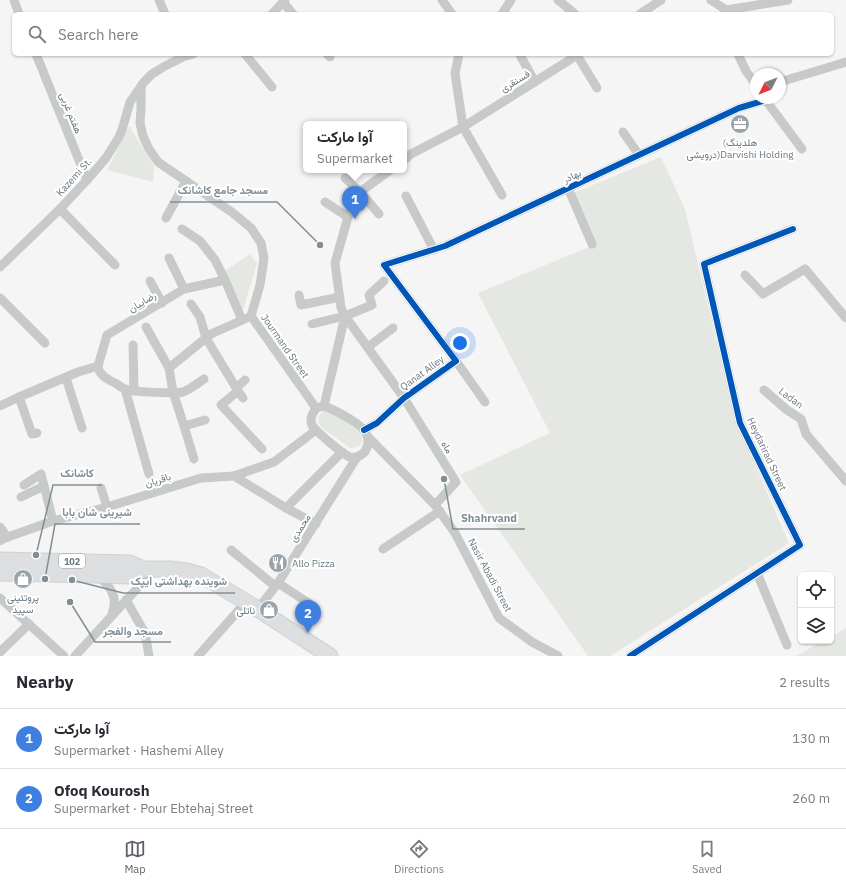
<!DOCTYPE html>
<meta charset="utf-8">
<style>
body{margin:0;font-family:"IBM Plex Sans",Vazirmatn,sans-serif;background:#f7f7f7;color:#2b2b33}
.controls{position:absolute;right:12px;bottom:12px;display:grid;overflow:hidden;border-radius:6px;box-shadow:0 1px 3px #0004}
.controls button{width:36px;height:36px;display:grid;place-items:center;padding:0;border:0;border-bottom:1px solid #e1e1e2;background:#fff;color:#2b2b33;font:20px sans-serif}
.compass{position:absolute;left:750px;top:68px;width:36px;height:36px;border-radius:50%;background:#fff;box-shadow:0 1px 3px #0004;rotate:228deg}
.you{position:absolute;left:460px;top:343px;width:14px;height:14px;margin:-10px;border:3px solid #fff;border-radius:50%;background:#1a73e8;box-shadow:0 0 0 6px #1a73e833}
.badge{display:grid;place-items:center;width:26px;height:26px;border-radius:50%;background:#5d6169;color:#fff;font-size:13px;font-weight:700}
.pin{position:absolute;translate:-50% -33px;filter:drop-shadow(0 1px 2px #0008)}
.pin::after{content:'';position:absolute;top:21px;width:14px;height:12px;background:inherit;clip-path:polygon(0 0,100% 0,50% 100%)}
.popup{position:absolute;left:303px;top:121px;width:104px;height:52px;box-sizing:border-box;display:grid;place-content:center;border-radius:6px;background:#fff;filter:drop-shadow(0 1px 3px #0005);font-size:13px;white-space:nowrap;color:#7c7c81}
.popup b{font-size:15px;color:#2b2b33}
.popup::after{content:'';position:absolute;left:50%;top:100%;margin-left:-8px;border:8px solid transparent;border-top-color:#fff}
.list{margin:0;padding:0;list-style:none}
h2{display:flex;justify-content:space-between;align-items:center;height:52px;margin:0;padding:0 16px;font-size:17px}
h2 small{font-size:13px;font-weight:400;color:#7c7c81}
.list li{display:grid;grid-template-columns:26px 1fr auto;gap:12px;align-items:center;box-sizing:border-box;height:60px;padding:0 16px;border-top:1px solid #e1e1e2}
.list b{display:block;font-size:15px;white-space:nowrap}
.list p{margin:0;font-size:13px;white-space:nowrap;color:#7c7c81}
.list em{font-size:13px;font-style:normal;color:#7c7c81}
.icon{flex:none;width:22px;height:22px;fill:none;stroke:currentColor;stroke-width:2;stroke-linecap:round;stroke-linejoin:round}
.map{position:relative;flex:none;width:846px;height:656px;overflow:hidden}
.search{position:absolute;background:#fff;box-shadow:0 1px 3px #0004;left:12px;right:12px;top:12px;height:44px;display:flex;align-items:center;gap:10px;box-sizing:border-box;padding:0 14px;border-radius:6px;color:#7c7c81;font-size:15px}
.sheet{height:172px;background:#fff}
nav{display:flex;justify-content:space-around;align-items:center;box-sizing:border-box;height:56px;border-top:1px solid #e1e1e2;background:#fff;font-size:11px;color:#7c7c81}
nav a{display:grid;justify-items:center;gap:2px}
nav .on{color:#5d6169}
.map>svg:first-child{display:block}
.green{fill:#e4e7e2}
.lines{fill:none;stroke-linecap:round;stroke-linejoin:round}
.primary-casing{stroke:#d0d1d2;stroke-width:17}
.minor{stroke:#c8caca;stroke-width:9}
.primary{stroke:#dddedf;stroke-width:15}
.cycleway-casing{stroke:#fff;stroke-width:8}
.cycleway{stroke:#0057b8;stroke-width:6}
.labels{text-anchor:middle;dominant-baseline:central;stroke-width:4;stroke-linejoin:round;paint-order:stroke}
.shield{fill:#fff;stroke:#96a1a7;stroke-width:1}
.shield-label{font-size:9px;font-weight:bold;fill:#697981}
.street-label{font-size:10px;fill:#697981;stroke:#fff}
.poi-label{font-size:10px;fill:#697981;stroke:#fff}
.leader{fill:none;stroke:#828e96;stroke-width:1.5}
.callout-dot{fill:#828e96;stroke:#fff;stroke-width:1.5}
.callout-label{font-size:11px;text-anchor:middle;font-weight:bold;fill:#828e96;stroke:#fff;stroke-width:4;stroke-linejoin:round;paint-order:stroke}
</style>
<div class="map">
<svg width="846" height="656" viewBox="0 0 846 656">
<rect width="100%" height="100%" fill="#f5f5f5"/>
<g class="green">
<polygon points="129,126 154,166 153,182 107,170"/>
<polygon points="661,157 685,209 734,417 789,543 610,656 588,656 460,475 550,433 478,293 594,245 573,193"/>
<polygon points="250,254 257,264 243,310 225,271"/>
<path d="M323,411C335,412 354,426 362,436V443L357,447L350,448L322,428C317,422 317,416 323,411Z"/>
<polygon points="846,628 846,656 796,656 823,641 831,641 831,637"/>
</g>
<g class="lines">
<defs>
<g id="primary">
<polyline points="0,560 130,563 143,569"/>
<polyline points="0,573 95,575 129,576 143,569 170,569 187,571 201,575 253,606 330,656"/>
</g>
</defs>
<use href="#primary" class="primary-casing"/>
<g class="minor">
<polyline points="14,0 19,14"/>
<polyline points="159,0 165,14"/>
<polyline points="442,0 452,14"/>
<polyline points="558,0 575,14"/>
<polyline points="711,0 726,10 788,0"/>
<polyline points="283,2 293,14"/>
<polyline points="272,14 285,0"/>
<polyline points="502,14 511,0"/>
<polyline points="640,14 661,0"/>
<polyline points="36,54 87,180"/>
<polyline points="245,54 272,87"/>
<polyline points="327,54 330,57"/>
<polyline points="459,54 455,73 463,127 502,195"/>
<polyline points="738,54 746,71 756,85"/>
<polyline points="520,55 535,82"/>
<polyline points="577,55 597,88"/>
<polyline points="780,82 846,62"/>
<polyline points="141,86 141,108 140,123 143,136 149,149 158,162 233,213 251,228 261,243 264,258 260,285 251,316 316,408"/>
<polyline points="764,98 802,149"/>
<polyline points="623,132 639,155"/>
<polyline points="404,160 411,154 463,127 579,54"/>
<polyline points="345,178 360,192 379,214"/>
<polyline points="568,188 592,244"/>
<polyline points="406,196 434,250"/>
<polyline points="325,202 348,217"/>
<polyline points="60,209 115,265"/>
<polyline points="166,218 186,181"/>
<polyline points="182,229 200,241 215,260 225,280 242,320"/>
<polyline points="169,258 184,289"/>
<polyline points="0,267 60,209 87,180 106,158 119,137 122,130 130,102 144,82 152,74 165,66 183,57 193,54"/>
<polyline points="745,275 763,294 805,269 846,318"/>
<polyline points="150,281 162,303"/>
<polyline points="299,295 301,305 340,297"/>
<polyline points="0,298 45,343"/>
<polyline points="191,304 200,317 206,338 238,391 243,398"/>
<polyline points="345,316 404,398 456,482 435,505"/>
<polyline points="312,324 345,316 372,305 369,295 384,281"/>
<polyline points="146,327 169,368 173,392 184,426 194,459"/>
<polyline points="133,345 134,391"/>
<polyline points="368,347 393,328"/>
<polyline points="456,361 485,402"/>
<path d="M98,366C99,376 109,380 117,384C119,386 122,388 125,389C133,392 174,394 183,392C189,390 198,383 204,379"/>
<polyline points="169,368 211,334 247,318"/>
<polyline points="66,378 82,428"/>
<polyline points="236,388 245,380"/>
<polyline points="125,389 149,474"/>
<polyline points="764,390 787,410 801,419 806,434 846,481"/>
<polyline points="238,391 221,405 262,449"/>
<polyline points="19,397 32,434 37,433"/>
<polyline points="0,406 19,397 78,372 98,366 107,335 184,289 225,280"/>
<polyline points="324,406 345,316 341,308 335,263 348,217 360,192 390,170"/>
<path d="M324,406C335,410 356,421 364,430C368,434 369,442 367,447C366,452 361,456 356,457C354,458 352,457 350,457C344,455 315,431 312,425C309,418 313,413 316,408Z"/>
<polyline points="184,426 205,420"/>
<polyline points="364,430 377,423 404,398 456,361 384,265 445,246 739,108 766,100"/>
<polyline points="367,436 435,505 455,533 499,618 532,642 558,656"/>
<polyline points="234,476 286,508 316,524"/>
<polyline points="24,485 41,474 53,521"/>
<polyline points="101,488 107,507"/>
<polyline points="21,497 44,486"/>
<polyline points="286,508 342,452"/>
<polyline points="0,527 7,537"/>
<polyline points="0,541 5,538 53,521 107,507 201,478 234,476 274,462 316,430"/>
<polyline points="383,549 440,511"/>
<polyline points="231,550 275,586"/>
<polyline points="757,573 787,645"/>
<path d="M96,575C106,582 116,593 114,606C114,609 112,612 112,615"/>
<polyline points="278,583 310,604"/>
<polyline points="0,598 64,656"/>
<polyline points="126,600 145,633 149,656"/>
<polyline points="258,609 278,583 357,457"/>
<polyline points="0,652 29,624"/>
<polyline points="75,656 143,582 156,569"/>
<polyline points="198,656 246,602"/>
<polyline points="630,656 800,545 740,423 704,264 793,229"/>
</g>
<use href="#primary" class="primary"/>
<defs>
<g id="cycleway">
<polyline points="364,430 377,423 404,398 456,361 384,265 445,246 739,108 766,100 764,98"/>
<polyline points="630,656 800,545 740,423 704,264 793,229"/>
</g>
</defs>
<use href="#cycleway" class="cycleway-casing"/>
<use href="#cycleway" class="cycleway"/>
</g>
<defs>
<symbol id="office-disc" viewBox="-11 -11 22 22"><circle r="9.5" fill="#9aa4aa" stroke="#fff"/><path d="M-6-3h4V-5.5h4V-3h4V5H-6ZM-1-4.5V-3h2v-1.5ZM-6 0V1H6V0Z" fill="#fff"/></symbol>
<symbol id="restaurant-disc" viewBox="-11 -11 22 22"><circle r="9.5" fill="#9aa4aa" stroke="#fff"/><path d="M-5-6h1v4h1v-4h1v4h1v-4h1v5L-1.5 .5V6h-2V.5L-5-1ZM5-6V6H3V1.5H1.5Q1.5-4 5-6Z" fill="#fff"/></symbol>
<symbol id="shop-disc" viewBox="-11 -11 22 22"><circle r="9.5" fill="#9aa4aa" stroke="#fff"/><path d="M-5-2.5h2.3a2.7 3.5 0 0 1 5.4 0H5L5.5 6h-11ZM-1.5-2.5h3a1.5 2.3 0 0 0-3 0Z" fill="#fff"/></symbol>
</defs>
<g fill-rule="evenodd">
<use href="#office-disc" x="729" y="113" width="22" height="22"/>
<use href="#restaurant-disc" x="267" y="552" width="22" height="22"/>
<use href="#shop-disc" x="12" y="568" width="22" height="22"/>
<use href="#shop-disc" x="258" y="599" width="22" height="22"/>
</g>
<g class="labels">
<rect class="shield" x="59" y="554" width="26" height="14" rx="3"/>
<g class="shield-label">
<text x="72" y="561">102</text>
</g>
<g class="street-label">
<text transform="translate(515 81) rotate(-31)">فسنقری</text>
<text transform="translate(71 113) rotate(68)">هفتم غربی</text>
<text transform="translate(572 176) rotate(-25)">بهادر</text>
<text transform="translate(74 177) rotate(-48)">Kazemi St.</text>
<text transform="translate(142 302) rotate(-31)">رضاییان</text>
<text transform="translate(285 346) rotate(55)">Jourmand Street</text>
<text transform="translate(422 373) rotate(-36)">Qanat Alley</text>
<text transform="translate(791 398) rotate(37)">Ladan</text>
<text transform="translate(447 447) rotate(59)">ماه</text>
<text transform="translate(767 454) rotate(65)">Heydarirad Street</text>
<text transform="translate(158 480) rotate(-17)">باقریان</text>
<text transform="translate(300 528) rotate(-58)">محمدی</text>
<text transform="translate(490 575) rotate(62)">Nasir Abadi Street</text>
</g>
<g class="poi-label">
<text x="740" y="142">(هلدینگ<tspan x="740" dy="12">درویشی)Darvishi Holding</tspan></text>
<text x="292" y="563" text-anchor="start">Allo Pizza</text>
<text x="23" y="597">پروتئینی<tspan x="23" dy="12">سپید</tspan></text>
<text x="255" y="610" text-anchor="end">ناتلی</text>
</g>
</g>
<path class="leader" d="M320 245L277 202H170M36 555L53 485H102M45 579L55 524H140M444 479L453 529H525M72 580L123 593H235M70 602L95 642H171"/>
<g class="callout-dot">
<circle cx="320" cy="245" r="4"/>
<circle cx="36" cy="555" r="4"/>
<circle cx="45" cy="579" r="4"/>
<circle cx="444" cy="479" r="4"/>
<circle cx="72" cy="580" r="4"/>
<circle cx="70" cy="602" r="4"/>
</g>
<g class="callout-label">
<text x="223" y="194">مسجد جامع کاشانک</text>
<text x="77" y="477">کاشانک</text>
<text x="97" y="516">شیرینی شان بابا</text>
<text x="489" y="522">Shahrvand</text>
<text x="179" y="585">شوینده بهداشتی ایپک</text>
<text x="133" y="635">مسجد والفجر</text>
</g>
</svg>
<div class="controls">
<button><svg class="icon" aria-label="locate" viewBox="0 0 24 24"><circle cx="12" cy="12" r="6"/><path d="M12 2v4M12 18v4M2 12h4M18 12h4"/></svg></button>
<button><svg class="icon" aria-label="layers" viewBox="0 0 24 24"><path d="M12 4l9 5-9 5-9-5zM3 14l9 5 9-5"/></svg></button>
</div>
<svg class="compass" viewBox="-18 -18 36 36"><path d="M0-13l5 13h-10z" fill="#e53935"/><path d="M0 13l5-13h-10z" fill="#7c7c81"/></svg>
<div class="you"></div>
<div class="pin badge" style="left:355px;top:219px;background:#3f7fe0">1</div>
<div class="popup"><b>آوا مارکت</b>Supermarket</div>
<div class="pin badge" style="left:308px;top:633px;background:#3f7fe0">2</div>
<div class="search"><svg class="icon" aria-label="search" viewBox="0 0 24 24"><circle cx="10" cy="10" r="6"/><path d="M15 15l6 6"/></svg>Search here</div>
</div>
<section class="sheet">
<h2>Nearby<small>2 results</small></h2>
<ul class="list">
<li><span class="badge" style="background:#3f7fe0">1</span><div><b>آوا مارکت</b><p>Supermarket · Hashemi Alley</p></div><em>130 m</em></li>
<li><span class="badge" style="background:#3f7fe0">2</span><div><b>Ofoq Kourosh</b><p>Supermarket · Pour Ebtehaj Street</p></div><em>260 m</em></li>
</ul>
</section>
<nav>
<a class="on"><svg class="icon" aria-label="map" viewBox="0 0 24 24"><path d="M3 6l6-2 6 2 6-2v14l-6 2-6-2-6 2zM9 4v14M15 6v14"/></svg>Map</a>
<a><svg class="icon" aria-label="directions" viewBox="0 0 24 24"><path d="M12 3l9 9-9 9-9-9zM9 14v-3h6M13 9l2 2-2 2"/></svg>Directions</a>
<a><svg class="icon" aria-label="saved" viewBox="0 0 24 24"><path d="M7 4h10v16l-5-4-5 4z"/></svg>Saved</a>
</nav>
